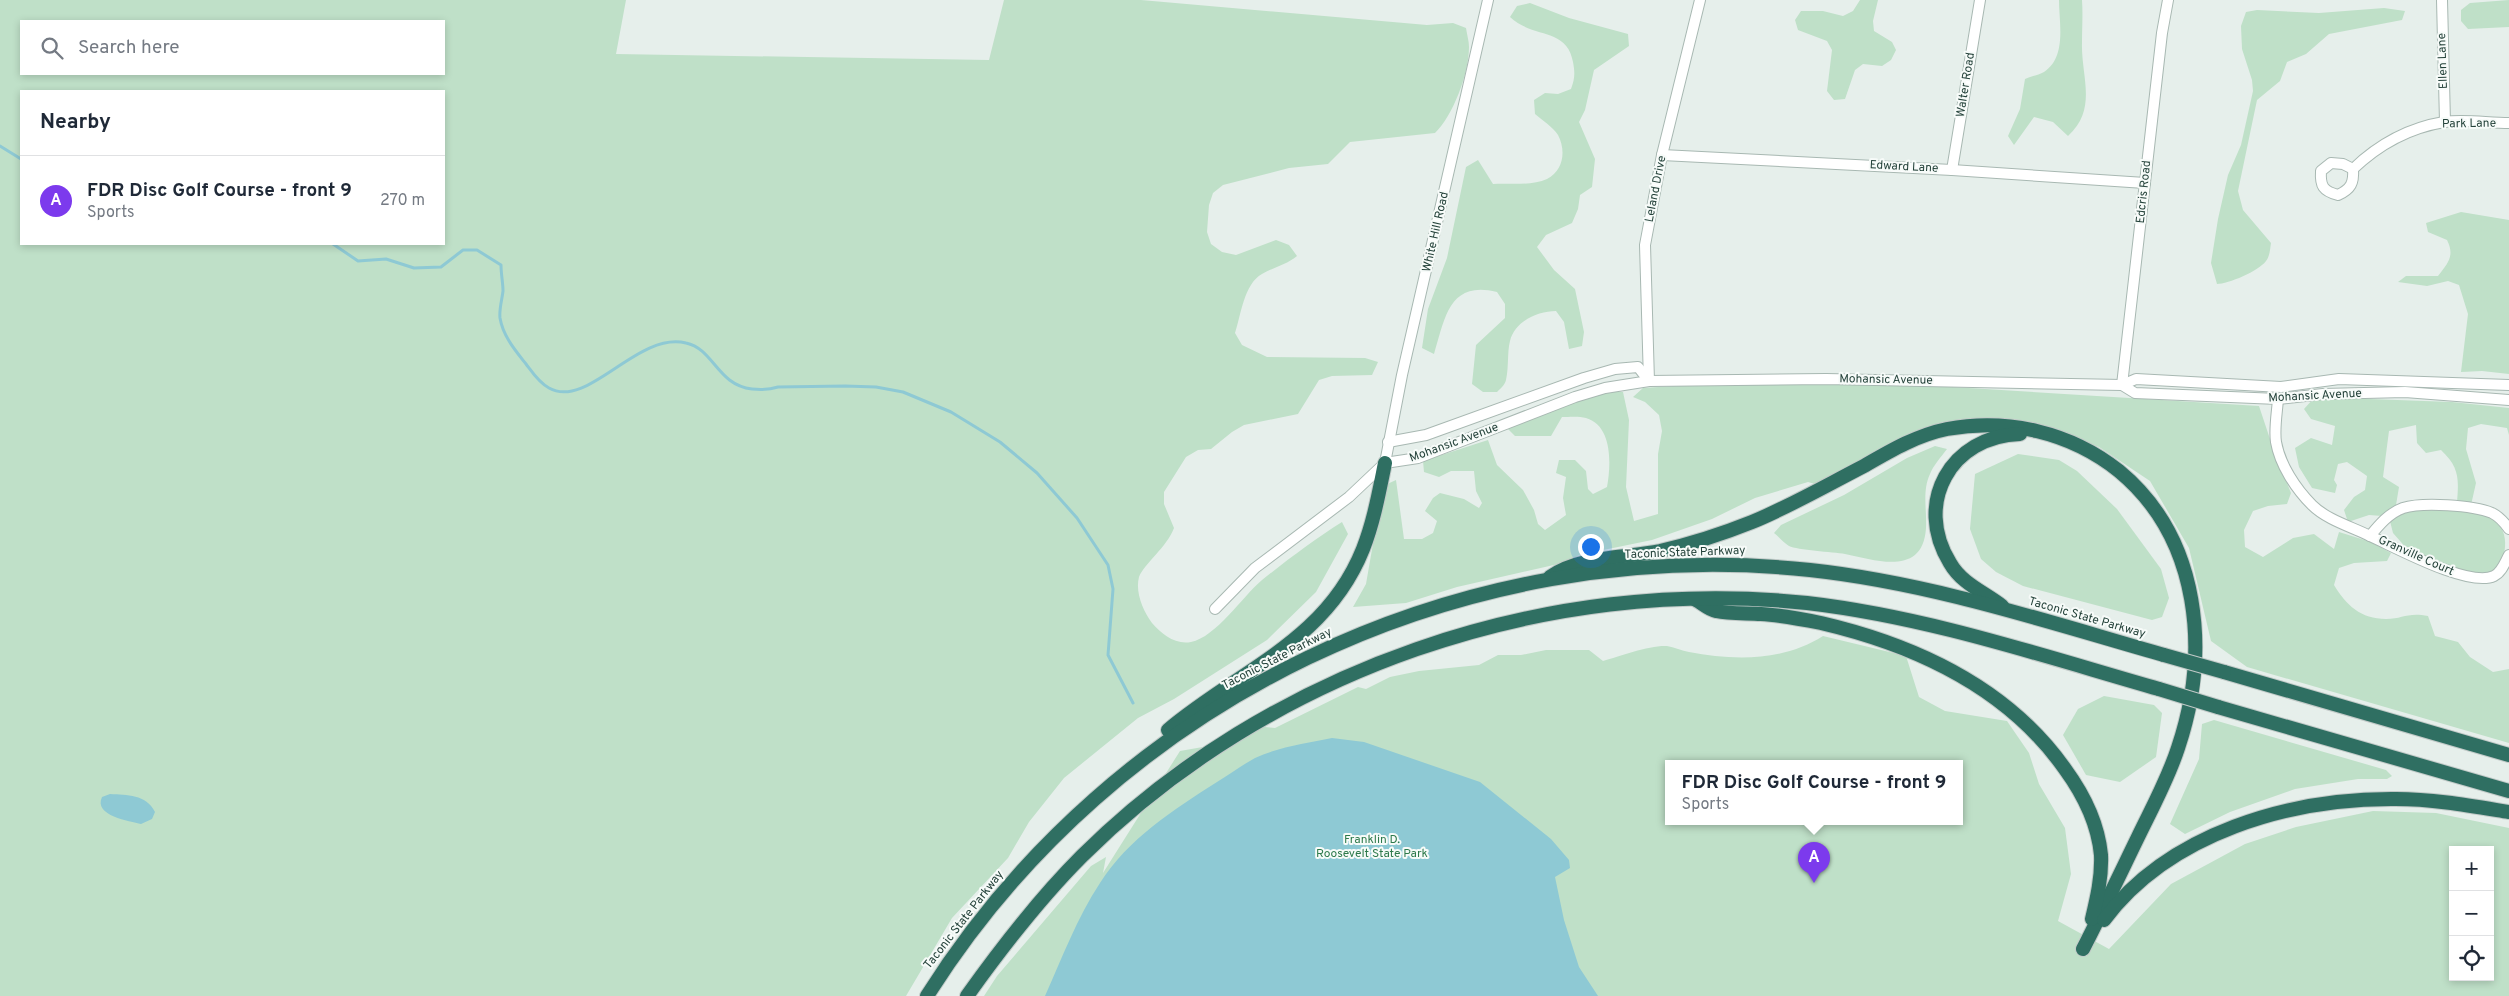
<!DOCTYPE html>
<meta charset="utf-8">
<style>
body{margin:0;font-family:Overpass,sans-serif;background:#f6f6f7;color:#1f2937}
.controls{position:absolute;right:15px;bottom:15px;display:grid;overflow:hidden;border-radius:0px;box-shadow:0 2px 8px #0003}
.controls button{width:45px;height:45px;display:grid;place-items:center;padding:0;border:0;border-bottom:1px solid #e0e1e3;background:#fff;color:#1f2937;font:25px sans-serif}
.you{position:absolute;left:1590px;top:546px;width:18px;height:18px;margin:-12px;border:4px solid #fff;border-radius:50%;background:#1a73e8;box-shadow:0 0 0 8px #1a73e833}
.badge{display:grid;place-items:center;width:32px;height:32px;border-radius:50%;background:#7c3aed;color:#fff;font-size:16px;font-weight:700}
.pin{position:absolute;translate:-50% -41px;filter:drop-shadow(0 1px 2px #0008)}
.pin::after{content:'';position:absolute;top:26px;width:18px;height:15px;background:inherit;clip-path:polygon(0 0,100% 0,50% 100%)}
.popup{position:absolute;left:1665px;top:760px;width:298px;height:65px;box-sizing:border-box;display:grid;place-content:center;border-radius:0px;background:#fff;filter:drop-shadow(0 1px 4px #0005);font-size:16px;white-space:nowrap;color:#747a83}
.popup b{font-size:19px;color:#1f2937}
.popup::after{content:'';position:absolute;left:50%;top:100%;margin-left:-10px;border:10px solid transparent;border-top-color:#fff}
.list{margin:0;padding:0;list-style:none}
h2{display:flex;justify-content:space-between;align-items:center;height:65px;margin:0;padding:0 20px;font-size:21px}
h2 small{font-size:16px;font-weight:400;color:#747a83}
.list li{display:grid;grid-template-columns:32px 1fr auto;gap:15px;align-items:center;box-sizing:border-box;height:90px;padding:0 20px;border-top:1px solid #e0e1e3}
.list b{display:block;font-size:19px;white-space:nowrap}
.list p{margin:0;font-size:16px;white-space:nowrap;color:#747a83}
.list em{font-size:16px;font-style:normal;color:#747a83}
.icon{flex:none;width:28px;height:28px;fill:none;stroke:currentColor;stroke-width:2;stroke-linecap:round;stroke-linejoin:round}
.map{position:relative;flex:none;width:2509px;height:996px;overflow:hidden}
.search{position:absolute;background:#fff;box-shadow:0 2px 8px #0003;left:20px;top:20px;width:425px;height:55px;display:flex;align-items:center;gap:12px;box-sizing:border-box;padding:0 18px;border-radius:0px;color:#747a83;font-size:19px}
.panel{position:absolute;background:#fff;box-shadow:0 2px 8px #0003;left:20px;top:90px;width:425px;height:155px;border-radius:0px}
.map>svg:first-child{display:block}
.green{fill:#bfe0c8;fill-rule:evenodd}
.water{fill:#8ec9d4}
.lines{fill:none;stroke-linecap:round;stroke-linejoin:round}
.stream{stroke:#8ec9d4;stroke-width:3}
.minor-casing{stroke:#a8b8b2;stroke-width:12}
.highway-casing{stroke:#c2cac8;stroke-width:16}
.minor{stroke:#fff;stroke-width:10}
.highway{stroke:#2f6f62;stroke-width:14}
.highway-bridge-casing{stroke:#c2cac8;stroke-width:16;stroke-linecap:butt}
.highway-bridge{stroke:#2f6f62;stroke-width:14}
.labels{text-anchor:middle;dominant-baseline:central;stroke-width:4;stroke-linejoin:round;paint-order:stroke}
.street-label{font-size:12px;fill:#24423a;stroke:#f7fbf9}
.park-label{font-size:12px;fill:#2d7a4b;stroke:#f7fbf9}
</style>
<div class="map">
<svg width="2509" height="996" viewBox="0 0 2509 996">
<rect width="100%" height="100%" fill="#e6efeb"/>
<g class="green">
<path d="M0,0H626L616,54L989,60L1004,0H1141L1427,25L1453,23L1466,28C1467,35 1469,41 1469,47C1469,73 1453,116 1435,133L1350,142L1328,164L1289,168L1223,185L1213,193L1209,205L1207,232L1211,244L1222,252L1236,255L1276,240L1289,245L1297,256C1286,265 1274,267 1262,274C1244,284 1241,315 1235,333L1242,345L1267,357L1365,358L1378,362L1372,375L1332,376L1319,380L1298,414L1244,425L1232,432L1211,449L1198,450L1186,457L1164,492V504L1174,528C1167,547 1144,564 1139,577C1135,592 1143,611 1152,623C1162,634 1175,645 1191,642C1216,637 1242,597 1262,580C1287,560 1315,539 1342,522L1348,534L1316,592L1267,640L1174,699L1138,718L1064,778L1029,822L1008,858L952,918L906,996H0ZM21,21H444V74H21ZM21,91H444V244H21Z"/>
<polygon points="1860,0 1878,0 1873,21 1874,31 1892,42 1896,50 1891,60 1882,66 1863,64 1855,70 1845,99 1834,100 1827,91 1832,50 1827,41 1798,30 1795,20 1801,11 1823,11 1843,16 1853,11"/>
<path d="M2059,0H2082C2083,15 2082,28 2082,43C2081,76 2098,109 2068,136L2053,122L2034,117L2014,145L2008,136L2020,109L2025,79C2031,76 2039,75 2044,72C2067,57 2059,23 2059,0Z"/>
<polygon points="2509,0 2509,27 2468,29 2461,21 2461,10 2470,3"/>
<path d="M1530,3L1569,18L1628,34L1629,46L1594,70L1585,110L1579,122L1595,159L1592,187L1580,195L1578,209L1572,223L1546,235L1537,247L1554,270L1575,289L1584,332L1582,346L1569,349L1564,322L1556,311C1538,311 1515,321 1510,341C1507,353 1509,367 1506,380C1505,385 1500,389 1497,392H1483L1472,384L1476,345L1505,318V304L1497,292C1449,280 1445,318 1434,354L1422,348L1428,309L1447,258L1466,167L1478,160L1493,184C1510,183 1532,186 1547,179C1564,170 1566,150 1558,135C1553,127 1542,120 1535,114L1534,100L1545,93L1558,94L1571,89C1575,78 1575,73 1573,62C1567,27 1533,39 1510,17L1517,6Z"/>
<path d="M2384,8L2405,11L2402,20L2329,34L2306,54L2287,62L2280,81L2257,100L2238,191L2243,210L2271,243C2270,249 2270,256 2266,261C2259,271 2228,284 2217,284L2211,263L2218,219L2228,175L2241,145L2253,91L2252,80L2242,49L2241,26L2246,12L2257,10L2319,13Z"/>
<path d="M2461,212L2509,220V374L2482,371L2461,372L2468,314L2459,285L2448,281L2427,286L2398,282L2406,276H2438C2448,263 2455,256 2447,240L2428,232L2426,223Z"/>
<path d="M1735,382L1936,386L2259,406L2274,451L2291,493L2287,504L2268,506L2253,511L2244,530L2245,547L2263,557L2293,538L2314,534L2334,549L2339,532L2371,542L2391,553L2387,561L2354,563L2339,568L2334,585C2346,605 2361,619 2386,619C2403,619 2407,612 2428,616L2435,636L2458,642L2470,657L2493,672L2509,669V743L2247,667L2211,641L2189,548L2150,481L2099,447L2043,427L1909,436L1857,462L1819,485L1808,482L1755,498L1712,519L1652,540L1579,555L1567,562L1457,587L1406,603L1353,607L1366,584L1383,486L1396,480L1404,539H1422L1433,533L1437,521L1425,511L1433,498L1440,493L1464,499L1479,508L1482,503L1476,491L1474,471H1451L1439,477L1424,472L1423,461L1488,440L1497,465L1523,490L1534,510L1538,524L1545,530L1566,515L1563,498L1566,477L1556,473L1559,460H1575L1586,471L1588,489L1593,494L1607,487C1611,465 1613,426 1586,418C1579,416 1569,417 1562,417L1551,436H1515L1508,429L1524,419L1599,392H1623L1629,420L1626,487L1634,521L1658,514V454L1662,431L1659,415L1645,402L1633,397L1643,388Z"/>
<path d="M2315,397L2452,402L2509,408V435L2507,428L2481,424L2468,428L2466,449L2476,483L2471,505L2457,502C2459,478 2459,467 2441,450L2426,453L2417,443L2416,425L2389,431L2383,477L2399,487L2396,505L2382,516L2369,515L2348,522L2344,510L2354,497L2365,490L2367,476L2347,462L2338,464L2334,480L2337,485L2335,493L2312,488L2299,467L2295,448L2311,438L2332,445L2335,426L2311,419L2304,409Z"/>
<path d="M1935,446L1947,449C1941,457 1933,466 1930,474C1922,491 1927,510 1926,528C1923,576 1878,561 1845,554C1833,552 1797,550 1789,546C1784,543 1779,537 1774,533L1781,525L1844,495L1907,458Z"/>
<polygon points="2018,454 2059,460 2077,471 2117,509 2161,569 2169,598 2162,617 2152,620 2023,586 1996,572 1981,559 1970,529 1975,474"/>
<path d="M2439,508C2452,509 2476,509 2487,514C2509,526 2509,549 2498,570L2483,574L2464,572L2408,550L2393,533L2390,521L2401,512Z"/>
<path d="M1823,636L1906,656L1919,697L1945,711L2007,721L2029,753L2039,784L2065,828L2071,874L2058,921L2109,949L2171,884L2245,844L2296,827L2373,811L2436,813L2509,828V996H984L997,976L1091,866L1106,857L1103,873L1180,751L1231,742L1256,726L1275,728L1358,687L1366,689L1390,677L1419,671L1479,665L1498,655H1521L1546,650H1589L1603,661C1620,656 1650,645 1667,646C1674,647 1682,651 1689,652C1735,661 1784,661 1823,636ZM1669,764H1959V822H1669ZM2453,850H2490V977H2453Z"/>
<polygon points="2104,696 2154,705 2162,713 2156,757 2120,782 2086,775 2063,735 2078,709"/>
<polygon points="2214,720 2386,770 2392,776 2387,779 2358,779 2295,789 2230,812 2185,834 2170,824 2199,759 2202,724"/>
</g>
<g class="water">
<path d="M1332,738L1364,742L1480,782L1551,839L1569,860L1570,868L1555,877L1564,920L1579,967L1598,996H1045C1062,958 1077,918 1100,883C1128,839 1173,810 1217,782C1229,775 1242,765 1255,758C1279,747 1307,743 1332,738Z"/>
<path d="M110,794C127,795 146,794 155,812L152,819L141,824C130,821 93,816 102,797Z"/>
</g>
<g class="lines">
<g class="stream">
<polyline points="0,146 21,159"/>
<path d="M333,244L358,261L386,259L414,268L441,267L463,250H477L501,265C501,274 503,283 503,291C502,300 499,309 500,318C503,336 515,350 526,364C532,372 539,383 549,388C588,410 637,331 686,343C714,349 717,385 752,389C762,390 769,390 778,387L845,386L876,387L903,392L951,412L1000,442L1037,473L1077,518L1108,565L1113,589L1108,655L1133,703"/>
</g>
<defs>
<g id="minor">
<polyline points="2168,0 2162,33 2122,385 2135,393 2278,399 2323,394 2405,392 2509,400"/>
<polyline points="2442,0 2445,122"/>
<polyline points="1662,155 1952,170 2145,183"/>
<path d="M2331,163L2343,164L2353,169C2354,183 2351,189 2338,195C2323,191 2320,186 2321,171Z"/>
<path d="M2353,169C2378,145 2408,128 2444,122C2464,119 2488,123 2509,123"/>
<polyline points="1952,170 1980,0"/>
<polyline points="1649,381 1645,245 1662,155 1700,0"/>
<path d="M2278,399C2277,413 2274,429 2276,442C2280,465 2296,489 2312,505C2327,520 2352,527 2370,536"/>
<polyline points="1388,442 1426,435 1584,378 1615,369 1638,367 1649,381"/>
<polyline points="1385,463 1402,375 1488,0"/>
<path d="M2509,529C2504,522 2500,517 2492,513C2473,505 2422,502 2403,508C2389,513 2379,525 2370,536C2395,547 2469,588 2494,576C2502,572 2505,562 2509,555"/>
<polyline points="1215,609 1255,568 1349,497 1385,463 1418,458 1575,397 1605,388 1649,381 1826,379 2122,385 2136,379 2281,387 2339,379 2509,385"/>
</g>
<g id="highway">
<path d="M1550,577C1580,556 1625,558 1660,551C1691,544 1722,534 1752,522C1791,506 1827,485 1864,466C1890,451 1917,435 1947,429C2008,418 2070,432 2119,471C2201,539 2210,653 2178,748C2168,779 2152,808 2138,837C2120,874 2102,912 2083,949"/>
<path d="M1696,600C1702,603 1709,610 1716,611C1730,614 1746,613 1761,614C1781,615 1801,619 1821,623C1915,645 2008,688 2065,769C2084,795 2098,823 2101,855C2102,877 2097,898 2092,919"/>
<path d="M2002,606C1984,592 1962,584 1950,563C1913,503 1951,436 2020,434"/>
<polyline points="2224,672 2509,755"/>
<polyline points="2218,707 2509,791"/>
<path d="M1168,730C1239,670 1326,642 1363,549C1374,521 1379,492 1385,463"/>
<path d="M2104,920C2169,833 2290,798 2396,799C2434,799 2472,806 2509,812"/>
<path d="M927,996C1114,699 1461,533 1810,570C1931,583 2048,622 2164,655"/>
<path d="M967,996C1002,947 1039,899 1082,856C1269,670 1545,575 1807,603C1928,617 2043,656 2159,689"/>
</g>
</defs>
<use href="#minor" class="minor-casing"/>
<use href="#highway" class="highway-casing"/>
<use href="#minor" class="minor"/>
<use href="#highway" class="highway"/>
<defs>
<g id="highway-bridge">
<polyline points="2164,655 2224,672"/>
<polyline points="2159,689 2218,707"/>
</g>
</defs>
<use href="#highway-bridge" class="highway-bridge-casing"/>
<use href="#highway-bridge" class="highway-bridge"/>
</g>
<g class="labels">
<g class="street-label">
<text transform="translate(2443 61) rotate(-92)">Ellen Lane</text>
<text transform="translate(1966 85) rotate(-81)">Walter Road</text>
<text transform="translate(2469 124) rotate(-1)">Park Lane</text>
<text transform="translate(1904 167) rotate(3)">Edward Lane</text>
<text transform="translate(1656 189) rotate(-79)">Leland Drive</text>
<text transform="translate(2144 192) rotate(-84)">Edcris Road</text>
<text transform="translate(1436 232) rotate(-77)">White Hill Road</text>
<text transform="translate(1886 380) rotate(1)">Mohansic Avenue</text>
<text transform="translate(2315 396) rotate(-3)">Mohansic Avenue</text>
<text transform="translate(1454 443) rotate(-20)">Mohansic Avenue</text>
<text transform="translate(1685 553) rotate(-2)">Taconic State Parkway</text>
<text transform="translate(2416 556) rotate(24)">Granville Court</text>
<text transform="translate(2087 618) rotate(16)">Taconic State Parkway</text>
<text transform="translate(1277 659) rotate(-27)">Taconic State Parkway</text>
<text transform="translate(964 920) rotate(-52)">Taconic State Parkway</text>
</g>
<g class="park-label">
<text x="1372" y="840">Franklin D.<tspan x="1372" dy="14">Roosevelt State Park</tspan></text>
</g>
</g>
</svg>
<div class="controls">
<button>+</button>
<button>−</button>
<button><svg class="icon" aria-label="locate" viewBox="0 0 24 24"><circle cx="12" cy="12" r="6"/><path d="M12 2v4M12 18v4M2 12h4M18 12h4"/></svg></button>
</div>
<div class="you"></div>
<div class="pin badge" style="left:1814px;top:883px">A</div>
<div class="popup"><b>FDR Disc Golf Course - front 9</b>Sports</div>
<div class="search"><svg class="icon" aria-label="search" viewBox="0 0 24 24"><circle cx="10" cy="10" r="6"/><path d="M15 15l6 6"/></svg>Search here</div>
<section class="panel">
<h2>Nearby<small></small></h2>
<ul class="list">
<li><span class="badge">A</span><div><b>FDR Disc Golf Course - front 9</b><p>Sports</p></div><em>270 m</em></li>
</ul>
</section>
</div>
